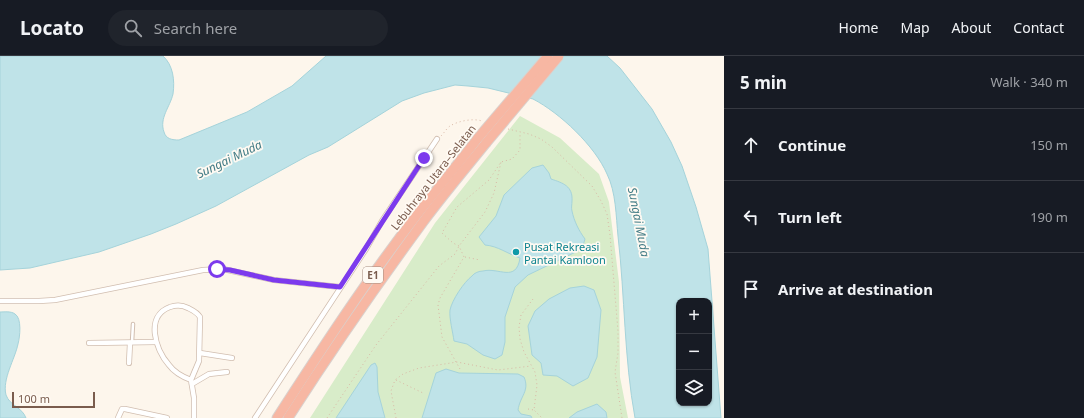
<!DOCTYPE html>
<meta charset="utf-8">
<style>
body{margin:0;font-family:"Noto Sans",sans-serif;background:#20242c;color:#f1f3f6}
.controls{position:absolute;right:12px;bottom:12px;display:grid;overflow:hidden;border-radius:8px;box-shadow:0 1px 3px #0004}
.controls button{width:36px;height:36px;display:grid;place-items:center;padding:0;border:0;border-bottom:1px solid #363941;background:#171b24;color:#f1f3f6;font:20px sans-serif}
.scale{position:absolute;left:12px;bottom:10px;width:83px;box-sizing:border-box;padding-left:4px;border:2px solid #7a5c4d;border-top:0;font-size:11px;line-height:14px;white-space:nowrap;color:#7a5c4d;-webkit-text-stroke:3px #fffaf3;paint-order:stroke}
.stop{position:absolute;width:12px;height:12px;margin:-9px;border:3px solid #7c3aed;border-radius:50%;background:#fff}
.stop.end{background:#7c3aed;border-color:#fff;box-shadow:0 1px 4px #0008}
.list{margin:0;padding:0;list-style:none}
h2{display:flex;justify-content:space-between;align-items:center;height:52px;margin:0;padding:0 16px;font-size:17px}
h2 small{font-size:13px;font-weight:400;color:#9ea1a6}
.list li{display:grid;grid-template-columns:26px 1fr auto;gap:12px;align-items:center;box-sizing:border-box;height:72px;padding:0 16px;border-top:1px solid #363941}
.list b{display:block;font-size:15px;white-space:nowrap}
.list em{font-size:13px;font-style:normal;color:#9ea1a6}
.icon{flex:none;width:22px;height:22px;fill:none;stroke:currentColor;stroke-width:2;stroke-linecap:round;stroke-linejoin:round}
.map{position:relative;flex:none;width:724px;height:362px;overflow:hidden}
header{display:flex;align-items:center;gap:24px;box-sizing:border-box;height:56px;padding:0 20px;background:#171b24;border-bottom:1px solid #363941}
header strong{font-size:19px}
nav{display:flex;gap:22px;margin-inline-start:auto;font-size:14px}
.search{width:280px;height:36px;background:#20242c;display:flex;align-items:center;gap:10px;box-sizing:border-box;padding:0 14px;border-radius:22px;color:#9ea1a6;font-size:15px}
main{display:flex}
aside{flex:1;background:#171b24}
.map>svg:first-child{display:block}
.green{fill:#d8ecc9}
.water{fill:#bfe3e8;stroke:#a5d3da;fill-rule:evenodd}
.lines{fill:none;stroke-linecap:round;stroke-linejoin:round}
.lane-casing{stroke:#d1beb0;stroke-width:4.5}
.street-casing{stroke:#d1beb0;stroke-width:6}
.highway-casing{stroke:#dad1cd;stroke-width:11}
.path{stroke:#d9b8a5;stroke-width:1;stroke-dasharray:1 3;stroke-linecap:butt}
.lane{stroke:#fff;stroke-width:2.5}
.street{stroke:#fff;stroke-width:4.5}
.highway{stroke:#f7b7a3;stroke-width:9}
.highway-bridge-casing{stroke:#dad1cd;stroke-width:11;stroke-linecap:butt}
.highway-bridge{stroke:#f7b7a3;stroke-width:9}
.route{stroke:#7c3aed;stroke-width:5}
.culture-dot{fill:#0f9aa8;stroke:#fffaf3;stroke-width:1.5}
.labels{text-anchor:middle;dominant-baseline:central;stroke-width:3.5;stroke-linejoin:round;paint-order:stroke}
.shield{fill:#fffaf3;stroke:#a28b7f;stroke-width:1}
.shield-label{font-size:10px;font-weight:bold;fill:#7a5c4d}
.street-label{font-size:11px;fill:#7a5c4d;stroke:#fffaf3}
.culture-label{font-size:11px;fill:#0d838f;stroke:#fffaf3;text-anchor:start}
.water-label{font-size:12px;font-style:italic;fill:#437c86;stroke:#fffaf3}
</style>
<header>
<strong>Locato</strong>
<div class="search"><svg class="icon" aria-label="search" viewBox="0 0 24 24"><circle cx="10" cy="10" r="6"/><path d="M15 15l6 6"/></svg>Search here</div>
<nav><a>Home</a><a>Map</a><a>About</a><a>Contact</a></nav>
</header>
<main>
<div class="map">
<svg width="724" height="362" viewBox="0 0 724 362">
<rect width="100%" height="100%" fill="#fdf6ec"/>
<polygon class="green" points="520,60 560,82 599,118 609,146 619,226 620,321 628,362 310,362 435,167"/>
<g class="water">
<path d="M0,0H163C173,9 175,24 173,38C170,51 159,62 164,76C166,83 172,84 179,84L247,56L292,30L326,0H607L620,12L652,53L671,86L682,110L696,151L708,193L721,362H635C624,302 625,241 618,180C616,160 616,136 607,118C595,90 560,57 533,43L488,32L468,30L455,29L424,37L402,45L328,91L309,99L216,150L176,168L151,178L99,196L30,212L0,214ZM679,245H709V347H679Z"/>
<path d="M543,109L549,117L551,123C563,127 573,130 572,145C572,148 571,152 572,155C574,165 579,175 585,183L582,193L528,219L515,231L505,261V286L502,299L495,303L483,299L467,288L454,285C453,277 449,262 450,254C452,244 464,226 472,220C474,217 479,215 483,215C499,211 516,227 520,202C508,198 498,190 485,189L479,181L496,160L504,139L532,112Z"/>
<polygon points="584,230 594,234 601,254 597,301 588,322 573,330 557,320 543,319 541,307 532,299 528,270 535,255 549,243 570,232"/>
<path d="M0,256C5,256 11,255 15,258C22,262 20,281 18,288C15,303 2,323 6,339C10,350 22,351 26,362H0Z"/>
<polygon points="375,307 377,311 378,336 385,362 336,362 371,309"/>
<path d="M446,313L459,317L518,318L524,321C530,335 520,340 518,354L521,358L531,360L532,362H422L436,317Z"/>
<polygon points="597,348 606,356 607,362 569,362 577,356"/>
</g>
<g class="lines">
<defs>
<polyline id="lane" points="132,286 133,268"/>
<g id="street">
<polyline points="0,245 39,245 55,244 203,214 223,213 274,224 340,231"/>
<polyline points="89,287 156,286"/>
<polyline points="200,297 232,302"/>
<polyline points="129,307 130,287"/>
<path d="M191,324C183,321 174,316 169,309C155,293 145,260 170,251C176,249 182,249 188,252C192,254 197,256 200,261L199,305L191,324L194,342V362"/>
<polyline points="192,328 209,318 227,316"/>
<polyline points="118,362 122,353 125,353 167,362"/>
<polyline points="255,362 366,193 382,165 437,83"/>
</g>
<g id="highway">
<path d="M277,362C321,294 366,225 416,160C436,134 458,108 478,82"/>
<path d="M288,362C331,295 376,230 423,166C443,139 465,113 486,87"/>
</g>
</defs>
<use href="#lane" class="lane-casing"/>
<use href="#street" class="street-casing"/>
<use href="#highway" class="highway-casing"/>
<g class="path">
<polyline points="508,73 529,78 541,83 552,91 592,130 601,145 607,158 610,179 618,275 618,297 615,316 622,362"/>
<path d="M441,80C444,77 447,72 450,70C458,65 473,62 482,65"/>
<polyline points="465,201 480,204"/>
<polyline points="533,243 521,259 519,271 520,283 524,296 535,316 537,329 534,354 542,362"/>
<polyline points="460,313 442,281 438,249 440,242 464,201 459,190 453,187 442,177 457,151 489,124 501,106 512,103 520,94 520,77"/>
<polyline points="396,324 423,337"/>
<polyline points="528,353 534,354"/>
<polyline points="327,362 376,289 439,210 455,198 459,190 485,156 494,137 501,106"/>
<polyline points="396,362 391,335 395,324 403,318 419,312 457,306 498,314 531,310"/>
</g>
<use href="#lane" class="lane"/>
<use href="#street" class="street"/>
<use href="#highway" class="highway"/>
<defs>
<g id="highway-bridge">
<polyline points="478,82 548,0"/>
<polyline points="486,87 559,0"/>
</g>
</defs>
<use href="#highway-bridge" class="highway-bridge-casing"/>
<use href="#highway-bridge" class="highway-bridge"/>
</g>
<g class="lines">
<polyline class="route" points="217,213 230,214 274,224 340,231 424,102"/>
</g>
<circle class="culture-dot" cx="516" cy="196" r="4"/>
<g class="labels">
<rect class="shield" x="363" y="211" width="20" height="16" rx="3"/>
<g class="shield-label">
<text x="373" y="219">E1</text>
</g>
<g class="street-label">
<text transform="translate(433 121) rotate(-52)">Lebuhraya Utara–Selatan</text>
</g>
<g class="culture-label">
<text x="524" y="190">Pusat Rekreasi<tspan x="524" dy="13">Pantai Kamloon</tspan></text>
</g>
<g class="water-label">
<text transform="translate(229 103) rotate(-26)">Sungai Muda</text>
<text transform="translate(639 166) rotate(79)">Sungai Muda</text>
</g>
</g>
</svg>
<div class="controls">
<button>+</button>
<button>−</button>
<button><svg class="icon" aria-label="layers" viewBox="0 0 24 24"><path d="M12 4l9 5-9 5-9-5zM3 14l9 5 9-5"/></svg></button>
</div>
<div class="scale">100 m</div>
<div class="stop" style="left:217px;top:213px"></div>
<div class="stop end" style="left:424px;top:102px"></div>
</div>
<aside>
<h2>5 min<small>Walk · 340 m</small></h2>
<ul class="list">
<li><svg class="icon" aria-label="ahead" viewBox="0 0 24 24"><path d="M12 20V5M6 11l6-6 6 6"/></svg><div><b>Continue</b></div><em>150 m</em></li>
<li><svg class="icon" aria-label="left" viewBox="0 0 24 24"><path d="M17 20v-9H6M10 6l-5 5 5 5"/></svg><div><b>Turn left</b></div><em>190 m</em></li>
<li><svg class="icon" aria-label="arrive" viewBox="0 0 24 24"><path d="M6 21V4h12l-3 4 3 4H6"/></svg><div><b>Arrive at destination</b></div></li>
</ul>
</aside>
</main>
